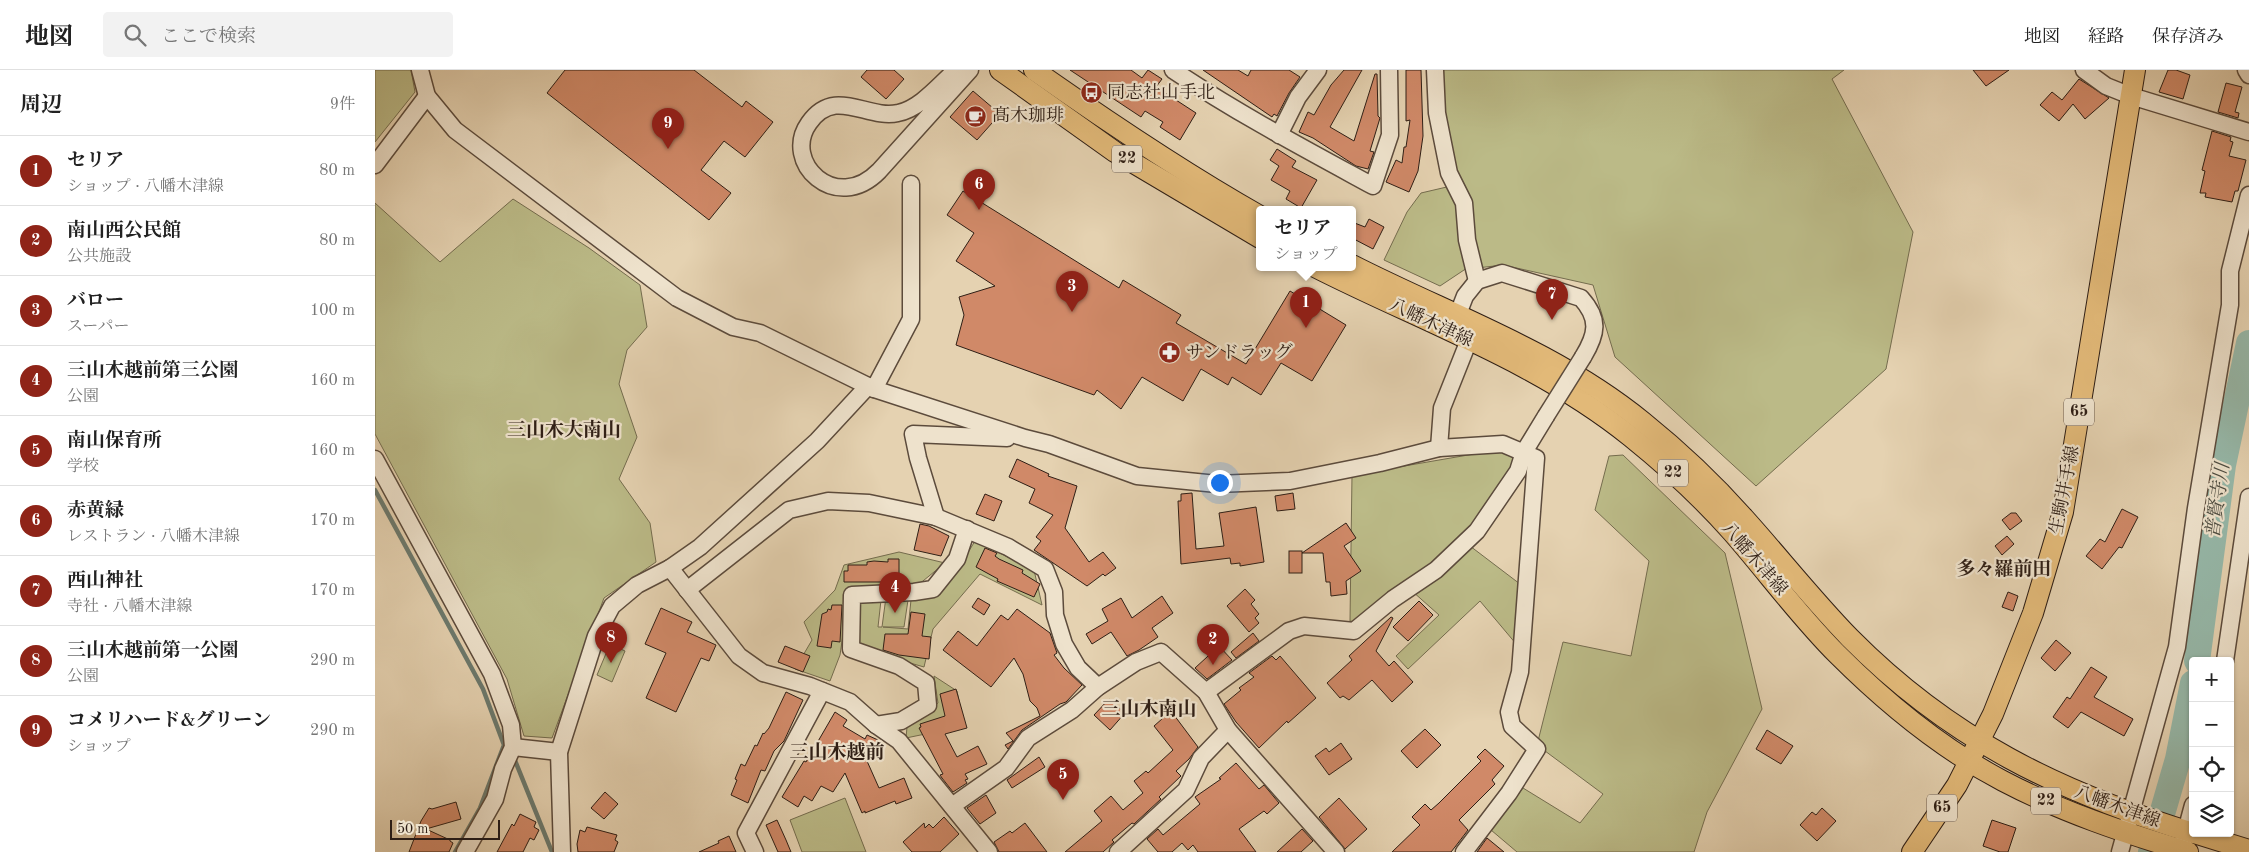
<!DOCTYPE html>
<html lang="ja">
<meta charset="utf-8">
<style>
body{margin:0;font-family:"Old Standard TT","Noto Serif JP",serif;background:#f2f2f2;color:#222}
.controls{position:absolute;right:15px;bottom:15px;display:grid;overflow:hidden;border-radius:5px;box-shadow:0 1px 4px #0004}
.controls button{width:45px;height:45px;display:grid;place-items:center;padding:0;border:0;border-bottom:1px solid #e0e0e0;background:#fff;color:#222;font:25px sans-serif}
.scale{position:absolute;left:15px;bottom:12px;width:110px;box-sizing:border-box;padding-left:5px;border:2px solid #2e1e15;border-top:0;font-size:14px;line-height:18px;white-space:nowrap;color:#2e1e15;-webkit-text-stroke:4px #eee2cc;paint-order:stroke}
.you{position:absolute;left:844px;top:412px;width:18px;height:18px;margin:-12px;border:4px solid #fff;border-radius:50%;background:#1a73e8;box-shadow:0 0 0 8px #1a73e833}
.badge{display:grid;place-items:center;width:32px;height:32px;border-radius:50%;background:#8f2418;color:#fff;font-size:16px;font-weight:700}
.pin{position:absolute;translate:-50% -41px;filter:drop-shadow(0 1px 2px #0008)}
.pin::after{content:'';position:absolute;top:26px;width:18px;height:15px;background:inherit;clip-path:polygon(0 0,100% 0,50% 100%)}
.popup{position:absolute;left:881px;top:136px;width:100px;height:65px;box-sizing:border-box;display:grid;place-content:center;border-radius:5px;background:#fff;filter:drop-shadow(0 1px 4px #0005);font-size:16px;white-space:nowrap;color:#767676}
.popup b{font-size:19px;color:#222}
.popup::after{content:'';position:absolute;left:50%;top:100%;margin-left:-10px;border:10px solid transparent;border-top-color:#fff}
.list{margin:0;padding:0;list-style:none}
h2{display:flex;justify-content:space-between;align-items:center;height:65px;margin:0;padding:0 20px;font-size:21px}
h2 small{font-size:16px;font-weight:400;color:#767676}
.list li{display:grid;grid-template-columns:32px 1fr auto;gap:15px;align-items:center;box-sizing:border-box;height:70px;padding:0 20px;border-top:1px solid #e0e0e0}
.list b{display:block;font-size:19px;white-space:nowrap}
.list p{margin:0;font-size:16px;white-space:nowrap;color:#767676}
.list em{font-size:16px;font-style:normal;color:#767676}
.icon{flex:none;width:28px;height:28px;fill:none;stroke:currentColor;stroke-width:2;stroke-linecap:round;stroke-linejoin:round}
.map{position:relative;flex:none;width:1874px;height:782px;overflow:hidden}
header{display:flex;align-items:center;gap:30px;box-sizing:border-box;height:70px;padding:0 25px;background:#fff;border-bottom:1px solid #e0e0e0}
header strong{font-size:24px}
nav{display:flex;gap:28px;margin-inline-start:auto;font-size:18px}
.search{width:350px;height:45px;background:#f2f2f2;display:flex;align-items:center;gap:12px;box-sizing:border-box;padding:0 18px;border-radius:5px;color:#767676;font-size:19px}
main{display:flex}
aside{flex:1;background:#fff}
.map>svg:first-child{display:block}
.green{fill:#bbba87;stroke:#746c4e}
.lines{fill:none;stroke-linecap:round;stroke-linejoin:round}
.stream{stroke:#6c7a6e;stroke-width:4.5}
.river{stroke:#96b8a9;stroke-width:26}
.building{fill:#d08968;stroke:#2e1e15}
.minor-casing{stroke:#5c4b3c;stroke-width:19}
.major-casing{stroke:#2e1e15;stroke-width:22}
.minor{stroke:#eee2cc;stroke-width:16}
.major{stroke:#e2b978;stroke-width:20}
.minor-bridge-casing{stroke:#5c4b3c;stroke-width:19;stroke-linecap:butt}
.minor-bridge{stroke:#eee2cc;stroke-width:16}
.labels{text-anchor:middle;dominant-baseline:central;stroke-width:4.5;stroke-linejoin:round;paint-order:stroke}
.shield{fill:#eee2cc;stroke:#68594c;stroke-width:1}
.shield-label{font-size:16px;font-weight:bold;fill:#2e1e15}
.poi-label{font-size:18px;fill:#2e1e15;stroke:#eee2cc;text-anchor:start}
.street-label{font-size:18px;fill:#2e1e15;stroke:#eee2cc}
.neighbourhood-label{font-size:19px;font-weight:bold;fill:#2e1e15;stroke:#eee2cc}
.water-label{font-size:19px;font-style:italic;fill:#4d4c41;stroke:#eee2cc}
</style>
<header>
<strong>地図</strong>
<div class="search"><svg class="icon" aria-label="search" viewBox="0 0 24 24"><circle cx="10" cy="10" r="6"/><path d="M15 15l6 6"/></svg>ここで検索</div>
<nav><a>地図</a><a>経路</a><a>保存済み</a></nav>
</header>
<main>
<aside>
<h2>周辺<small>9件</small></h2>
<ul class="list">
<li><span class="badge">1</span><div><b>セリア</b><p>ショップ · 八幡木津線</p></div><em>80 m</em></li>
<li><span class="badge">2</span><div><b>南山西公民館</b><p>公共施設</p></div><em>80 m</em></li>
<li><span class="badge">3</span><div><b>バロー</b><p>スーパー</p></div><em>100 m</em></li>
<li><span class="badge">4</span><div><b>三山木越前第三公園</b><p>公園</p></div><em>160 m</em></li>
<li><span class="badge">5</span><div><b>南山保育所</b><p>学校</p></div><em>160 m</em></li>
<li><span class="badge">6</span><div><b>赤黄緑</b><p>レストラン · 八幡木津線</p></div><em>170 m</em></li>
<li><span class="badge">7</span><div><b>西山神社</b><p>寺社 · 八幡木津線</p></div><em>170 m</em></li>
<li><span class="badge">8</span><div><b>三山木越前第一公園</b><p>公園</p></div><em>290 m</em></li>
<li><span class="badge">9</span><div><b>コメリハード&amp;グリーン</b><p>ショップ</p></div><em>290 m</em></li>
</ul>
</aside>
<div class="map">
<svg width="1874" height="782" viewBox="0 0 1874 782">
<rect width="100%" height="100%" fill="#e5d2b1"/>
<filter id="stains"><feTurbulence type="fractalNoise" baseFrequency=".004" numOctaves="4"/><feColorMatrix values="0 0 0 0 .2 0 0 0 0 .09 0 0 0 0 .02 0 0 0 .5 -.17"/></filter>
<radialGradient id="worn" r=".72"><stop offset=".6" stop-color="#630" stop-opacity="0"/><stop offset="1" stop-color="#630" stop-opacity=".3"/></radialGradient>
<g class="green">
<polygon points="0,0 36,0 40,22 0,72"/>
<polygon points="1065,0 1469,0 1457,9 1538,162 1511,299 1381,416 1240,287 1218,215 1128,195 1102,198 1078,101"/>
<polygon points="1076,116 1089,156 1092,198 1065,216 1009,190 1032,142 1046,123"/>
<polygon points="138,129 214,178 265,215 272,257 252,280 244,314 262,367 244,409 275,453 281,492 229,528 177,668 149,666 132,609 0,364 0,133 65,192"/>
<polygon points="1128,379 1148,386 1092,463 1054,500 981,552 975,551 977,405"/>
<polygon points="1248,385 1350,483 1387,639 1332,742 1319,782 1142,782 1116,760 1148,718 1205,753 1228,724 1162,675 1188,572 1256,586 1274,491 1220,440 1234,386"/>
<polygon points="600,471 659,500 667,535 605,504 558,559 549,597 476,576 485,532 506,530 503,557 507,557 511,527 533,530 529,557 508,557 533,559 536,530 556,527 586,494"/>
<polygon points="1095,476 1145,514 1142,575 1105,531 1033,599 1021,586 1064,545 1037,521"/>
<polygon points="524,482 570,493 543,515 475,517 465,585 455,611 420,599 437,570 429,552 460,520 469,495"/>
<polygon points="235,574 250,581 237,612 222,605"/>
<polygon points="559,606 582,621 589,656 531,668 532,657 563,633"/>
<polygon points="470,728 491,782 427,782 415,750"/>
</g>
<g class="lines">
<g class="stream">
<polyline points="0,420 108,619 129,675 105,738 80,782"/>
<polyline points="139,688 177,782"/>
</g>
<g class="river">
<polyline points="1822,591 1848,395 1874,273"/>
<polyline points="1776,782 1803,689 1818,613"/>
</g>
</g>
<g class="building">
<polygon points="190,0 319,0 367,37 371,31 398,52 370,87 349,71 326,100 356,123 334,150 172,23"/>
<polygon points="492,0 519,0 529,9 511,29 486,7"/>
<polygon points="695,0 756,0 767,8 773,0 787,9 781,17 821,43 805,70 785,57 788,52 770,41 766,47"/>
<polygon points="828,0 863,0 873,6 876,0 914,0 925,7 914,23 902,46 899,44 897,47"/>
<polygon points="969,0 987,0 955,57 979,71 1000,4 1002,4 1003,46 1005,48 995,81 999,82 993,99 981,96 938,68 924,62 933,42 939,45 956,15"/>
<polygon points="1031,0 1046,0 1048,66 1043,101 1034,122 1011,112 1021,90 1027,93 1029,77 1031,77 1035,50 1031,51"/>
<polygon points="1598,0 1634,0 1611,16"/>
<polygon points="1793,0 1801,0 1815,5 1808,29 1784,22"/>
<polygon points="1704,9 1734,28 1710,49 1698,34 1684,51 1665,35 1677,22 1687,30"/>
<polygon points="1851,13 1867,17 1860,42 1864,43 1863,48 1843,42"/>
<polygon points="598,21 625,44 602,70 575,47"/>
<polygon points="1837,61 1856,67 1855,71 1858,72 1854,86 1871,90 1863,121 1860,121 1857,132 1830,127 1831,123 1825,123 1830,101 1827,100"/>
<polygon points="902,79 921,91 917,97 942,110 926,138 911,129 915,121 896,110 904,96 895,90"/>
<polygon points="588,121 744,218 748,210 806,245 801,253 871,294 915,221 971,255 937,311 906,293 886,325 857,307 853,315 826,299 808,331 767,307 746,339 722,320 719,325 581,275 589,245 584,227 620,216 581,191 599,163 572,145"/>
<polygon points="994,149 1009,157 998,179 977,168 977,152 990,157"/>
<polygon points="642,389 674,404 673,406 702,416 690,458 714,492 728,482 741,498 730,506 728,504 712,516 659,480 666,471 661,467 678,445 654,433 660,419 634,407"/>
<polygon points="817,423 821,479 849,476 844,443 881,437 889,492 865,496 865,493 856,494 855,488 806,494 803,431 806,431 806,424"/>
<polygon points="918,423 920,439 902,441 900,426"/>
<polygon points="610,424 627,431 619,451 601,444"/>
<polygon points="1747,439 1763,447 1747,478 1744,477 1727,499 1711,486 1725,469 1730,472"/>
<polygon points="1636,443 1641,443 1647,451 1635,460 1627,450"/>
<polygon points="971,453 981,468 969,476 986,501 971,511 972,524 956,526 955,512 951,512 948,483 927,483"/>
<polygon points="545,454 554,456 574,466 566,486 539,480"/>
<polygon points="1632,466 1639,474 1627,485 1620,476"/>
<polygon points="610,478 622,483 620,486 624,489 648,500 647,503 665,514 659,527 622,511 623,509 601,497"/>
<rect x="914" y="481" width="13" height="22"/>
<polygon points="513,489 524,489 524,507 516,507 516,512 469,512 469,501 473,501 473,495 492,495 492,492 499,491 513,492"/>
<polygon points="870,519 880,530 876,534 884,544 880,548 884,553 874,562 852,536"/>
<polygon points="1633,522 1643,526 1638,541 1627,537"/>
<polygon points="787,526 798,543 777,558 783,567 764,580 752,586 736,562 717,574 711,564 733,551 727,539 746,528 757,548"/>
<polygon points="603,528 615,535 609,545 597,537"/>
<polygon points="1044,531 1058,545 1033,571 1018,557"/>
<polygon points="457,535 467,535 465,572 457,571 456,578 442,576 447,544 452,542 453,539 456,540"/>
<polygon points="286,538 317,552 312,562 341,575 334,591 326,588 301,642 271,628 291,583 270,574"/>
<polygon points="642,539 675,563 682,583 679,585 689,598 707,615 691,632 685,634 647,660 633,679 630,675 638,671 631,663 665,646 662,638 655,631 648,604 639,588 616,617 568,580 583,561 602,576 626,545 633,550"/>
<polygon points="536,542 550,544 547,566 556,567 554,589 524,585 508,580 510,564 533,564"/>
<polygon points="1016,547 1018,548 1001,581 1014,596 1019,591 1038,612 1017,632 997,610 974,630 968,626 965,628 952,613 977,590 974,586"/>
<polygon points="878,563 884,571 861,588 856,582"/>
<polygon points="1681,570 1696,583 1680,601 1666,588"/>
<polygon points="410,576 435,586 428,602 403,592"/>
<polygon points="844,576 857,590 832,609 820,598"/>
<polygon points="897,586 901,590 905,586 941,628 913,653 912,651 884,678 861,652 849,634 866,620 864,618 879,607 874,603"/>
<polygon points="1716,597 1732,607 1719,627 1758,649 1749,666 1706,642 1693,658 1678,647 1692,627 1695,629"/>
<polygon points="581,619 592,658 570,664 582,687 603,676 612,694 590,704 593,709 590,710 592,713 578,722 567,708 565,705 568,704 544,658 546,657 545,654 570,646 565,624"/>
<polygon points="411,622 428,630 409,671 399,681 390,701 386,700 373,733 356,725 362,710 360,709 366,694 370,696 380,675 382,676 388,663 389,664 394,658"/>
<polygon points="734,629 750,643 735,660 719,645"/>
<polygon points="796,641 823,677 814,689 801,701 806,706 784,727 786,729 759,754 757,753 737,770 739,772 728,782 690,782 727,751 719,741 736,726 748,740 768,723 759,711 771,701 773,703 798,680 779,656"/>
<polygon points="460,642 472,650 468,656 490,669 492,665 503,670 492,691 504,718 529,708 537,728 521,734 520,731 490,743 490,741 487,743 470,703 458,722 446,716 437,731 429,726 423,737 407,727 429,691 431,692"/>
<polygon points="1050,659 1066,675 1042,698 1026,681"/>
<polygon points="1392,660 1418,676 1406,694 1381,679"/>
<polygon points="966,673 977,689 954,705 940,686 951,678 954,682"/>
<polygon points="1110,679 1129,696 1117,710 1120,714 1084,750 1093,760 1080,777 1076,782 1017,782 1045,755 1037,747 1050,734 1056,740 1064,733 1106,691 1102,687"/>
<polygon points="664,687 670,697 637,718 632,710"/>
<polygon points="861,693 884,719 889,715 904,733 892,744 889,741 864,759 881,782 823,782 818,775 813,780 807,773 797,782 783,782 772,769 783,759 788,765 825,734 820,727 846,709 844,708"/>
<polygon points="230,722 243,734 229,749 216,738"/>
<polygon points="611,725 621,743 605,754 592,738"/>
<polygon points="964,728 992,759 970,779 944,747"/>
<polygon points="81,732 86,749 51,759 75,770 75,771 78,773 74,782 34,782 46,751 54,738 57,739"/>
<polygon points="1447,738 1461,751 1442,771 1425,755 1437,742 1441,745"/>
<polygon points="145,744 161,752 159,757 164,760 159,770 155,768 148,782 122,782 137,754 139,756"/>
<polygon points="569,747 584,764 565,782 537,782 528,772 549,753 550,758 554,754 558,758"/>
<polygon points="402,750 411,770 416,782 403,782 391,755"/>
<polygon points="1617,750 1641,758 1633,782 1625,782 1608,776"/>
<polygon points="650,753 672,782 624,782 619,772 635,761 637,763"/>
<polygon points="212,757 242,765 240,770 243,772 239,782 203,782 202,774 205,760 210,762"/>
<polygon points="927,759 938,771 926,782 902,782"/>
<polygon points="354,766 361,782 324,782 344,773 343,771"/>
<polygon points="1112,768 1129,782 1102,782"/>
</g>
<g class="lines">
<defs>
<g id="minor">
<polyline points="45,0 52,26 80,60 302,228 358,257 385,263 499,319 650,368 674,374 762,406 842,414 915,411 1005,393 1064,378 1128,374 1161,388 1145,602 1134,642 1137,656 1162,679 1134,723 1089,782"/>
<path d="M581,0C565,14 545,39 523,43C492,50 460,16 434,53C406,92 461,145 504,101L595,0"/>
<path d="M798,0C862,43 930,79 998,116L1015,65L1014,0"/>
<polyline points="1060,0 1062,43 1074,103 1089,133 1092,170 1102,211"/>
<polyline points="1709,0 1731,16 1756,26 1874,62"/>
<polyline points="1871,0 1874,5"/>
<polyline points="904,65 923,27 943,0"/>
<polyline points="0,95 52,26"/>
<polyline points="499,319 536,249 536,114"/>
<path d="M1064,378L1067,338L1094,270L1083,244L1090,226L1102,211L1127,203L1206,228C1225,249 1222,264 1208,287"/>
<polyline points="0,389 117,604 136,655 138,677 128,699 120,729 90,782"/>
<polyline points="561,447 543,388 538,364 632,368"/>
<polyline points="295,498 325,477 442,371 493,316"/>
<polyline points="312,520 414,440 453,431 494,433 561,447 633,477 670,499 679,522 680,545 689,574 703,598 723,617"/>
<polyline points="1850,591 1874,427"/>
<polyline points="831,622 914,561 929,556 979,561 1018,529 1061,500 1102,461 1143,401 1149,382 1171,346"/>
<polyline points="501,655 526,651 553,635 551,613 524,596 476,579 477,525 539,522 558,519 582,489 592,459"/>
<polyline points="138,677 184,682"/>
<polyline points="577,736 631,698 653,668 697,640 723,617 761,592 786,582 831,622 853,660 961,782"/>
<polyline points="1808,772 1818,735"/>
<polyline points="187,782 184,682 221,566 237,536 262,515 295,498 364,586 388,603 435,616 475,632 501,655 524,671 614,782"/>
<polyline points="380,782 371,763 447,621"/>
<polyline points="743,782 811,720 826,688 853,660"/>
<polyline points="1745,782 1802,577 1821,438 1855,235 1855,201 1874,125"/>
</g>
<g id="major">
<polyline points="625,0 740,82 885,168"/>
<path d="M659,0C733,52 807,102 885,146"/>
<path d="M977,195C1075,245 1181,281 1268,352C1304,381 1338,413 1369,448C1405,488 1438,530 1475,568C1575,669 1684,722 1818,763"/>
<path d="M940,197C1046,251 1162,291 1256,367C1292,396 1326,427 1357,462C1392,502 1424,546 1462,584C1511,633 1567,679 1628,711C1687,742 1750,763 1813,782"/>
<polyline points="1819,763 1874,780"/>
<polyline points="1537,782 1582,715 1618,644 1658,543 1688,442 1760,0"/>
</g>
</defs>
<use href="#minor" class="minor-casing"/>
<use href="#major" class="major-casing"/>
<use href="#minor" class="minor"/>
<use href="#major" class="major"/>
<defs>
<polyline id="minor-bridge" points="1171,346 1208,287"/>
</defs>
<use href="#minor-bridge" class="minor-bridge-casing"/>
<use href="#minor-bridge" class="minor-bridge"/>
</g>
<defs>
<symbol id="bus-disc" viewBox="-11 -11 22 22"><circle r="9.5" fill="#8f2418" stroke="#eee2cc"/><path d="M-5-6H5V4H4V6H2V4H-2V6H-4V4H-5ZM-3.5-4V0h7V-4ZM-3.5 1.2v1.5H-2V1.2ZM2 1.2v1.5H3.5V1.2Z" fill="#fff"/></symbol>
<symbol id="cafe-disc" viewBox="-11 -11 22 22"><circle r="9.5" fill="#8f2418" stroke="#eee2cc"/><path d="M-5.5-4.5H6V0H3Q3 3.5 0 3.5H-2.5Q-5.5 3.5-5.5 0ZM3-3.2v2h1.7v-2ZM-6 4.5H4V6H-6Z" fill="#fff"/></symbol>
<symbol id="pharmacy-disc" viewBox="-11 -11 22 22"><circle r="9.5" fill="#8f2418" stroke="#eee2cc"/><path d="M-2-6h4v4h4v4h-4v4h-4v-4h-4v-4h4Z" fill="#fff"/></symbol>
</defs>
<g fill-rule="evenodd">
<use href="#bus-disc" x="704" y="10" width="25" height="25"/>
<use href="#cafe-disc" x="588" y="34" width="25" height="25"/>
<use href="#pharmacy-disc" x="782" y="270" width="25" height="25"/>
</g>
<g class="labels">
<g class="shield">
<rect x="737" y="75.5" width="30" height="27" rx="4"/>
<rect x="1689" y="328.5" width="30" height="27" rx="4"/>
<rect x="1283" y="389.5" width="30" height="27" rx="4"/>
<rect x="1656" y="717.5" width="30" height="27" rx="4"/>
<rect x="1552" y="724.5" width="30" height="27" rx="4"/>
</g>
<g class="shield-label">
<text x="752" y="89">22</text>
<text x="1704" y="342">65</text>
<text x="1298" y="403">22</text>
<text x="1671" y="731">22</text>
<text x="1567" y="738">65</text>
</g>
<g class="poi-label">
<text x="732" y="23">同志社山手北</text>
<text x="617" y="46">髙木珈琲</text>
<text x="811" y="283">サンドラッグ</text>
</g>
<g class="street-label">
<text transform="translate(1056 253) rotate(25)">八幡木津線</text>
<text transform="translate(1690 420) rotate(-79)">生駒井手線</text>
<text transform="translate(1379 489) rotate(49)">八幡木津線</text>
<text transform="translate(1742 737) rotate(20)">八幡木津線</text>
</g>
<g class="neighbourhood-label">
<text x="189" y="361">三山木大南山</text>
<text x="1629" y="500">多々羅前田</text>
<text x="774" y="640">三山木南山</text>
<text x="462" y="683">三山木越前</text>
</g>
<g class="water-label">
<text transform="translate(1844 431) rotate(-82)">普賢寺川</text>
</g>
</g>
<rect width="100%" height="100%" filter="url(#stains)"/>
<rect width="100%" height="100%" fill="url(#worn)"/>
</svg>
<div class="controls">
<button>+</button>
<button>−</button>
<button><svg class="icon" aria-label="locate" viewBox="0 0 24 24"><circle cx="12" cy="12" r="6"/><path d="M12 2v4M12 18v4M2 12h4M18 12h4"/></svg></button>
<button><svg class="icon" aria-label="layers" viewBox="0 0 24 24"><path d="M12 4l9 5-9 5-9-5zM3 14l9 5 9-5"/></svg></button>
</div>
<div class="scale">50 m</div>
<div class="you"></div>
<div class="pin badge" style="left:931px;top:258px">1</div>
<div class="popup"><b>セリア</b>ショップ</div>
<div class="pin badge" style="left:838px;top:595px">2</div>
<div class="pin badge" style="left:697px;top:242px">3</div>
<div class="pin badge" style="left:520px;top:543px">4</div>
<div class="pin badge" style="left:688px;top:730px">5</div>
<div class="pin badge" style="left:604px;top:140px">6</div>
<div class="pin badge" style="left:1177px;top:250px">7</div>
<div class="pin badge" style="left:236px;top:593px">8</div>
<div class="pin badge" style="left:293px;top:79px">9</div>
</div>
</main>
